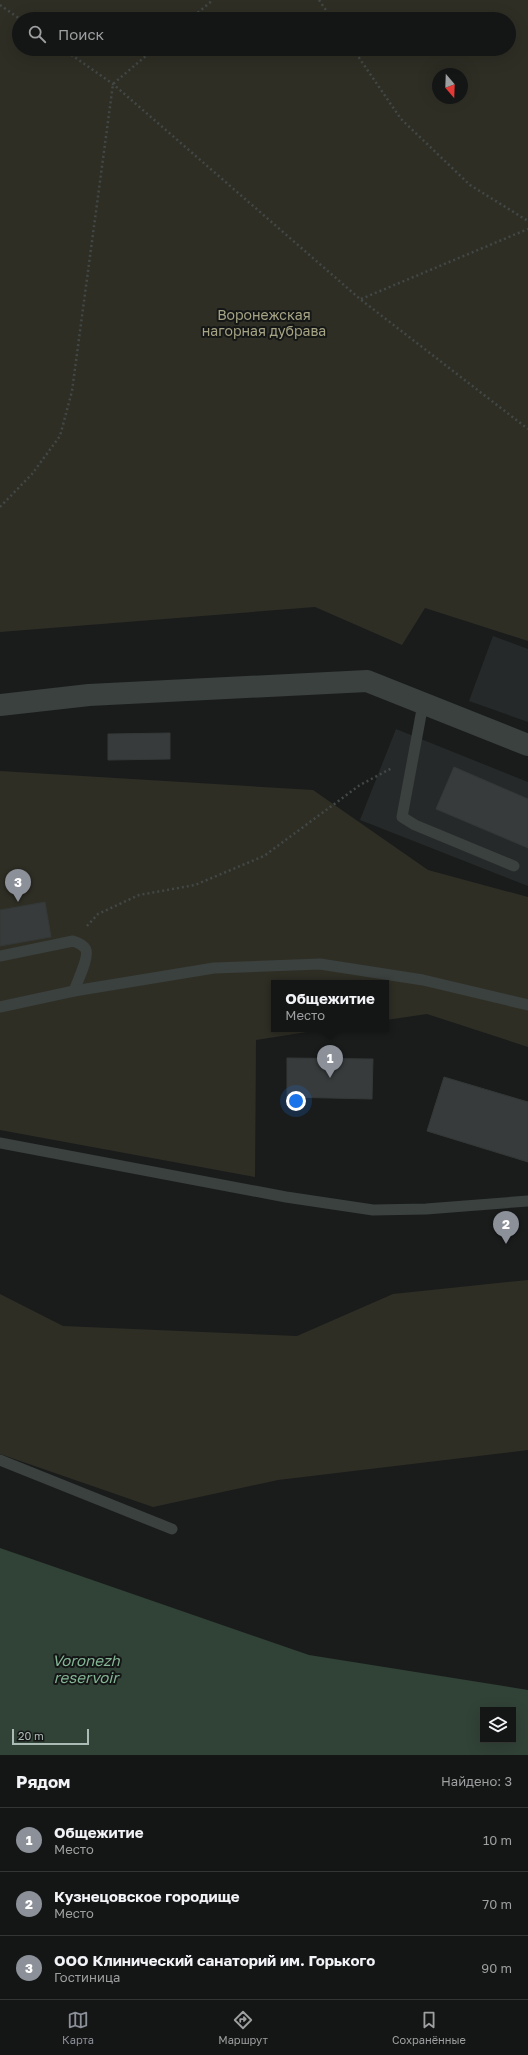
<!DOCTYPE html>
<html lang="ru">
<meta charset="utf-8">
<style>
body{margin:0;font-family:"Golos Text",sans-serif;background:#1d1e1e;color:#f1f3f6}
.controls{position:absolute;right:12px;bottom:12px;display:grid;overflow:hidden;border-radius:0px;box-shadow:0 4px 16px #0002}
.controls button{width:36px;height:36px;display:grid;place-items:center;padding:0;border:0;border-bottom:1px solid #333434;background:#141515;color:#f1f3f6;font:20px sans-serif}
.compass{position:absolute;left:432px;top:68px;width:36px;height:36px;border-radius:50%;background:#141515;box-shadow:0 4px 16px #0002;rotate:161deg}
.scale{position:absolute;left:12px;bottom:10px;width:77px;box-sizing:border-box;padding-left:4px;border:2px solid #acbbb5;border-top:0;font-size:11px;line-height:14px;white-space:nowrap;color:#acbbb5;-webkit-text-stroke:3px #151717;paint-order:stroke}
.you{position:absolute;left:296px;top:1101px;width:14px;height:14px;margin:-10px;border:3px solid #fff;border-radius:50%;background:#1a73e8;box-shadow:0 0 0 6px #1a73e833}
.badge{display:grid;place-items:center;width:26px;height:26px;border-radius:50%;background:#8c9099;color:#fff;font-size:13px;font-weight:700}
.pin{position:absolute;translate:-50% -33px;filter:drop-shadow(0 1px 2px #0008)}
.pin::after{content:'';position:absolute;top:21px;width:14px;height:12px;background:inherit;clip-path:polygon(0 0,100% 0,50% 100%)}
.popup{position:absolute;left:271px;top:980px;width:118px;height:52px;box-sizing:border-box;display:grid;place-content:center;border-radius:0px;background:#141515;filter:drop-shadow(0 1px 3px #0005);font-size:13px;white-space:nowrap;color:#9d9fa0}
.popup b{font-size:15px;color:#f1f3f6}
.popup::after{content:'';position:absolute;left:50%;top:100%;margin-left:-8px;border:8px solid transparent;border-top-color:#141515}
.list{margin:0;padding:0;list-style:none}
h2{display:flex;justify-content:space-between;align-items:center;height:52px;margin:0;padding:0 16px;font-size:17px}
h2 small{font-size:13px;font-weight:400;color:#9d9fa0}
.list li{display:grid;grid-template-columns:26px 1fr auto;gap:12px;align-items:center;box-sizing:border-box;height:64px;padding:0 16px;border-top:1px solid #333434}
.list b{display:block;font-size:15px;white-space:nowrap}
.list p{margin:0;font-size:13px;white-space:nowrap;color:#9d9fa0}
.list em{font-size:13px;font-style:normal;color:#9d9fa0}
.icon{flex:none;width:22px;height:22px;fill:none;stroke:currentColor;stroke-width:2;stroke-linecap:round;stroke-linejoin:round}
.map{position:relative;flex:none;width:528px;height:1755px;overflow:hidden}
.search{position:absolute;background:#141515;box-shadow:0 4px 16px #0002;left:12px;right:12px;top:12px;height:44px;display:flex;align-items:center;gap:10px;box-sizing:border-box;padding:0 14px;border-radius:22px;color:#9d9fa0;font-size:15px}
.sheet{height:244px;background:#141515}
nav{display:flex;justify-content:space-around;align-items:center;box-sizing:border-box;height:56px;border-top:1px solid #333434;background:#141515;font-size:11px;color:#9d9fa0}
nav a{display:grid;justify-items:center;gap:2px}
nav .on{color:#8c9099}
.map>svg:first-child{display:block}
.built{fill:#262929}
.green{fill:#2f2e25;fill-rule:evenodd}
.water{fill:#314237;fill-rule:evenodd}
.building{fill:#373b3b;stroke:#343837}
.lines{fill:none;stroke-linecap:round;stroke-linejoin:round}
.path{stroke:#414845;stroke-width:2.5;stroke-dasharray:2 3;stroke-linecap:butt}
.lane{stroke:#3b413f;stroke-width:11}
.street{stroke:#3b413f;stroke-width:22}
.labels{text-anchor:middle;dominant-baseline:central;stroke-width:4;stroke-linejoin:round;paint-order:stroke}
.park-label{font-size:14px;fill:#a6a484;stroke:#151717}
.water-label{font-size:15px;font-style:italic;fill:#84b595;stroke:#151717}
</style>
<div class="map">
<svg width="528" height="1755" viewBox="0 0 528 1755">
<rect width="100%" height="100%" fill="#1a1c1c"/>
<g class="built">
<polygon points="493,636 528,649 528,722 469,701"/>
<polygon points="396,729 528,782 528,886 360,820"/>
</g>
<g class="green">
<path d="M0,0H528V641L425,608L402,645L315,607L0,632ZM19,19H509V49H19ZM438,74H462V98H438Z"/>
<polygon points="0,771 313,790 428,870 528,897 528,1047 427,1014 386,1020 386,983 274,983 274,1029 326,1029 256,1040 255,1177 0,1130"/>
<polygon points="528,1280 528,1450 278,1480 153,1507 0,1454 0,1294 63,1326 297,1336 393,1294"/>
</g>
<path class="water" d="M0,1548L309,1655L528,1690V1755H0ZM483,1710H513V1740H483Z"/>
<g class="building">
<polygon points="170,733 170,759 108,760 108,734"/>
<polygon points="454,767 528,799 528,848 436,809"/>
<polygon points="45,902 51,937 0,946 0,910"/>
<polygon points="287,1058 373,1059 372,1099 287,1097"/>
<polygon points="444,1077 528,1102 528,1162 427,1131"/>
</g>
<g class="lines">
<g class="path">
<polyline points="319,0 332,19"/>
<polyline points="0,5 20,19"/>
<polyline points="190,19 213,0"/>
<polyline points="63,49 113,84 360,299 528,429"/>
<polyline points="353,49 401,119 470,185 528,221"/>
<polyline points="361,299 528,229"/>
<polyline points="0,507 32,474 60,436 72,391 113,84 154,49"/>
<polyline points="87,926 98,914 139,895 195,885 264,856 360,785 392,768"/>
</g>
<g class="lane">
<polyline points="423,704 402,817 415,825 514,866"/>
<path d="M0,956L73,941C78,943 84,945 86,950C89,958 77,982 74,991"/>
<polyline points="0,1007 74,991 214,968 320,964 423,980 528,1005"/>
<polyline points="0,1143 286,1197 373,1210 426,1209 528,1201"/>
<polyline points="0,1460 172,1529"/>
</g>
<polyline class="street" points="0,705 89,695 367,681 528,745"/>
</g>
<g class="labels">
<g class="park-label">
<text x="264" y="314">Воронежская<tspan x="264" dy="16">нагорная дубрава</tspan></text>
</g>
<g class="water-label">
<text x="86" y="1660">Voronezh<tspan x="86" dy="17">reservoir</tspan></text>
</g>
</g>
</svg>
<div class="controls">
<button><svg class="icon" aria-label="layers" viewBox="0 0 24 24"><path d="M12 4l9 5-9 5-9-5zM3 14l9 5 9-5"/></svg></button>
</div>
<svg class="compass" viewBox="-18 -18 36 36"><path d="M0-13l5 13h-10z" fill="#e53935"/><path d="M0 13l5-13h-10z" fill="#9d9fa0"/></svg>
<div class="scale">20 m</div>
<div class="you"></div>
<div class="pin badge" style="left:330px;top:1078px">1</div>
<div class="popup"><b>Общежитие</b>Место</div>
<div class="pin badge" style="left:506px;top:1244px">2</div>
<div class="pin badge" style="left:18px;top:902px">3</div>
<div class="search"><svg class="icon" aria-label="search" viewBox="0 0 24 24"><circle cx="10" cy="10" r="6"/><path d="M15 15l6 6"/></svg>Поиск</div>
</div>
<section class="sheet">
<h2>Рядом<small>Найдено: 3</small></h2>
<ul class="list">
<li><span class="badge">1</span><div><b>Общежитие</b><p>Место</p></div><em>10 m</em></li>
<li><span class="badge">2</span><div><b>Кузнецовское городище</b><p>Место</p></div><em>70 m</em></li>
<li><span class="badge">3</span><div><b>ООО Клинический санаторий им. Горького</b><p>Гостиница</p></div><em>90 m</em></li>
</ul>
</section>
<nav>
<a class="on"><svg class="icon" aria-label="map" viewBox="0 0 24 24"><path d="M3 6l6-2 6 2 6-2v14l-6 2-6-2-6 2zM9 4v14M15 6v14"/></svg>Карта</a>
<a><svg class="icon" aria-label="directions" viewBox="0 0 24 24"><path d="M12 3l9 9-9 9-9-9zM9 14v-3h6M13 9l2 2-2 2"/></svg>Маршрут</a>
<a><svg class="icon" aria-label="saved" viewBox="0 0 24 24"><path d="M7 4h10v16l-5-4-5 4z"/></svg>Сохранённые</a>
</nav>
